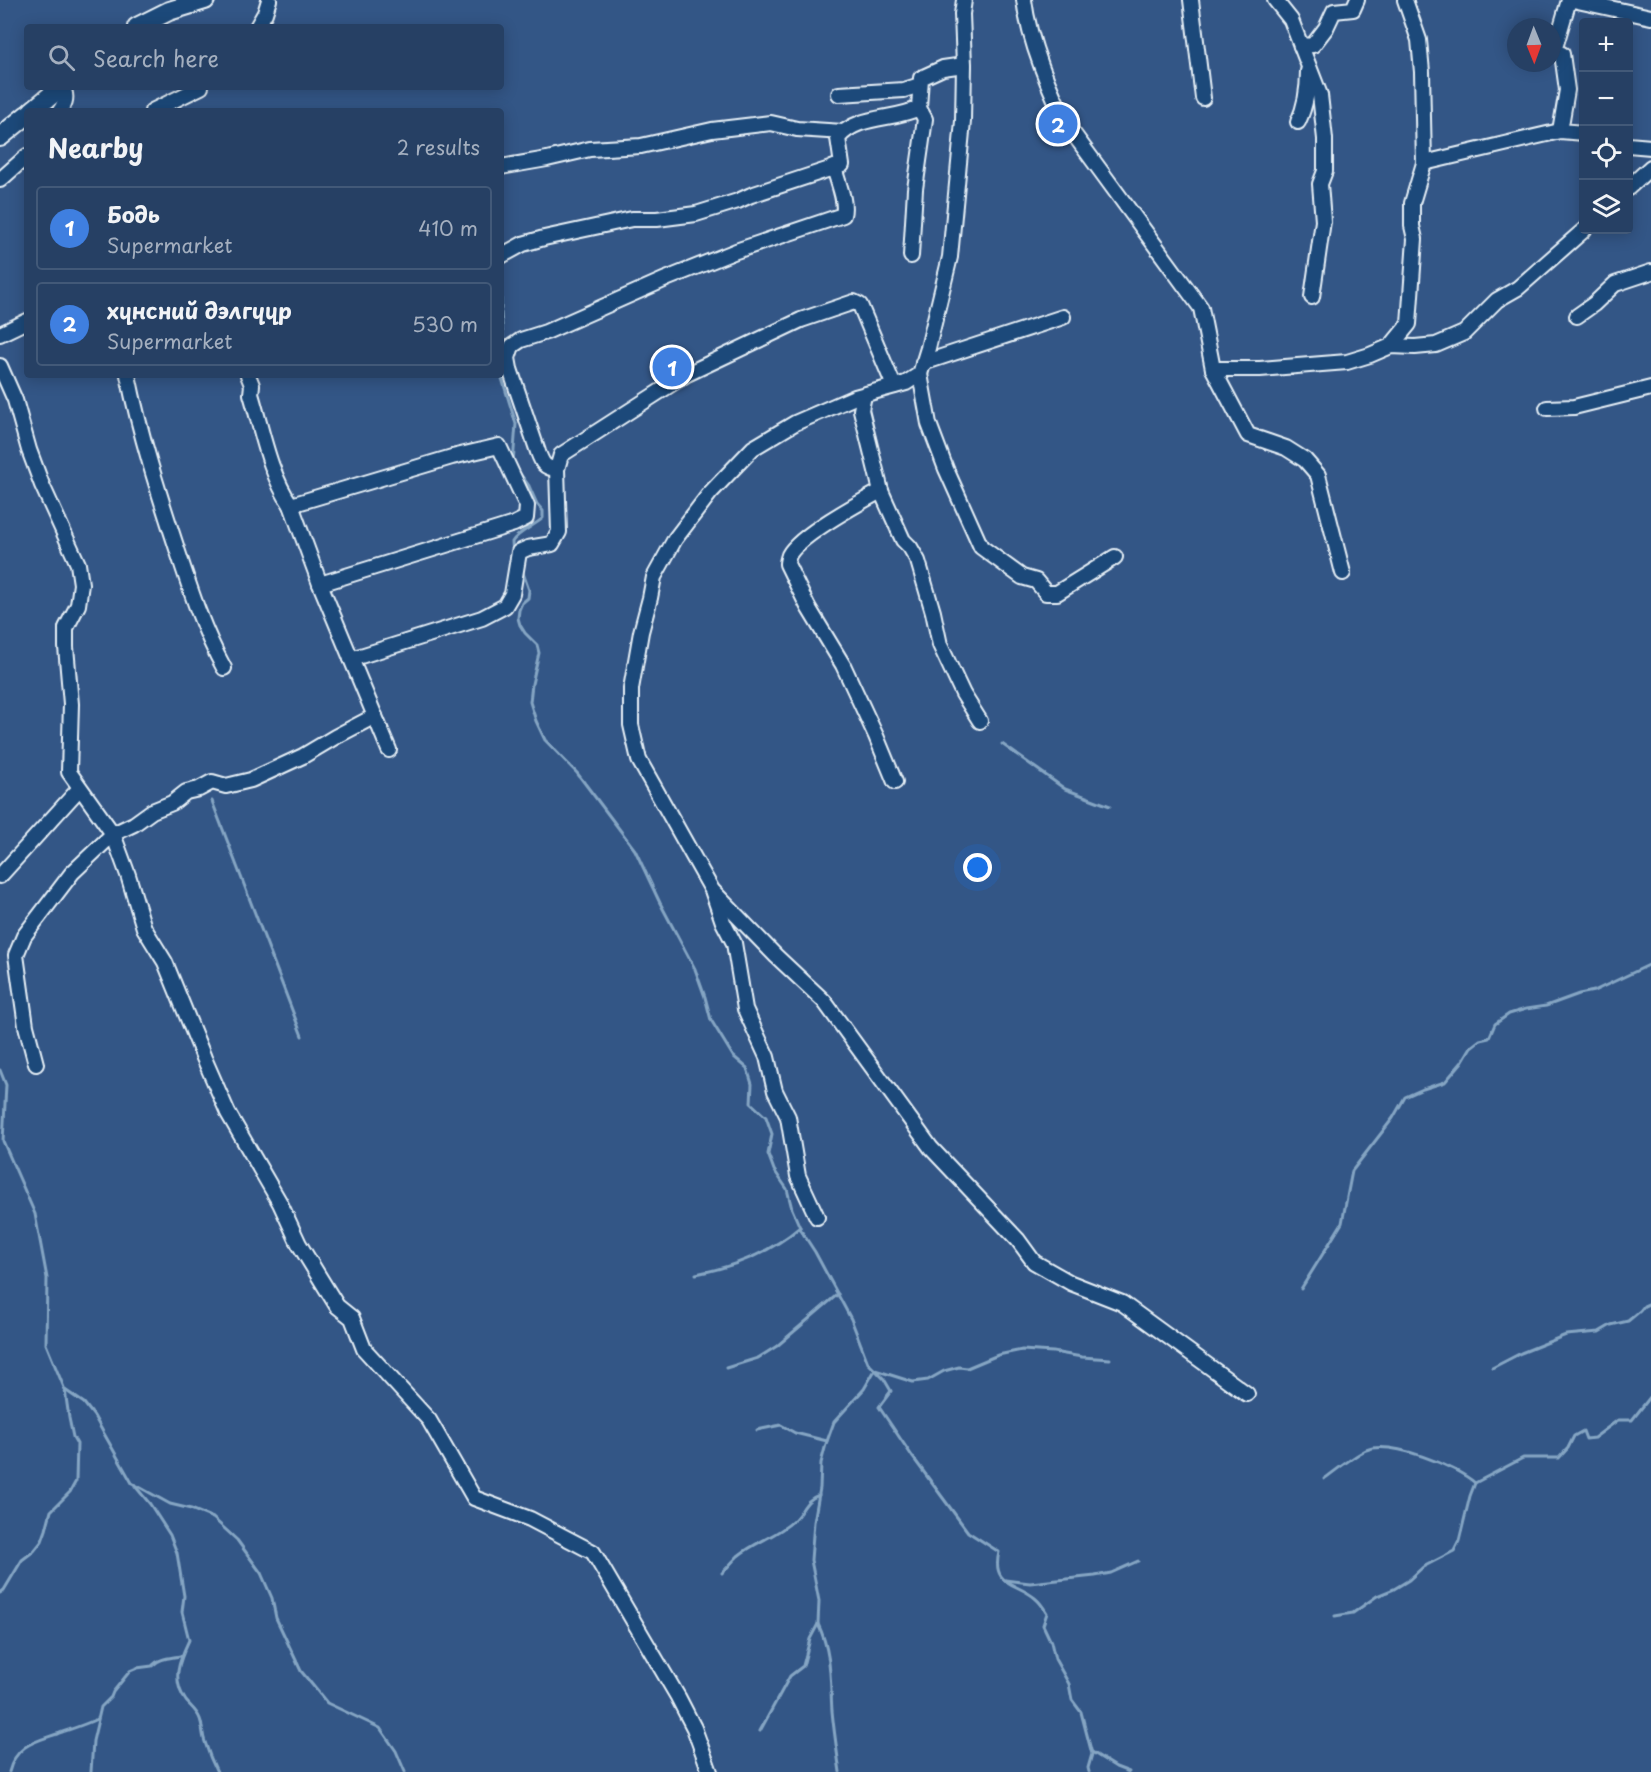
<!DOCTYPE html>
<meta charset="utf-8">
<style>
body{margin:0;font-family:"Playpen Sans",sans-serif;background:#324b6d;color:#f1f3f6}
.controls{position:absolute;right:18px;top:18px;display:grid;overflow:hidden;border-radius:6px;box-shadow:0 3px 15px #0003}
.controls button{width:54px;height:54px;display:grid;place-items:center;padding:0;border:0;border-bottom:2px solid #425978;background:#264064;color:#f1f3f6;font:30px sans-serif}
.compass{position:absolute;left:1507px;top:18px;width:54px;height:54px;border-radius:50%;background:#264064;box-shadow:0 3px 15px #0003;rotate:179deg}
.you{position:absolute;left:978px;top:868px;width:21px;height:21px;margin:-15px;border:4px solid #fff;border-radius:50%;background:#1a73e8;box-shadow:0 0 0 9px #1a73e833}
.badge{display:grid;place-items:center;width:39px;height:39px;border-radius:50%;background:#eead8d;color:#fff;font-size:20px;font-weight:700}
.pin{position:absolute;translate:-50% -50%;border:3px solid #fff;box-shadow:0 2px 6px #0006}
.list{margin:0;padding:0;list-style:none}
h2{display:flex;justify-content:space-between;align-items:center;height:78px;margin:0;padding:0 24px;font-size:26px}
h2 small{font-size:20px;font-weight:400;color:#a4afbf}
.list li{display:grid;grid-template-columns:39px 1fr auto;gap:18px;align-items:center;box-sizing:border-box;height:84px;margin:0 12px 12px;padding:0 12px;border:2px solid #425978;border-radius:6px}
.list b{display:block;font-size:22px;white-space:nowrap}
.list p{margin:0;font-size:20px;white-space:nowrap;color:#a4afbf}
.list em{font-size:20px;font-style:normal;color:#a4afbf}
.icon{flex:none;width:33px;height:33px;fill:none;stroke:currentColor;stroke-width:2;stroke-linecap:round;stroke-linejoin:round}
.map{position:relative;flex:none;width:1651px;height:1772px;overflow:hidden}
.search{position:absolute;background:#264064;box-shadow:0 3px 15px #0003;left:24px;top:24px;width:480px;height:66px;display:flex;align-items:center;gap:15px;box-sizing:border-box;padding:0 21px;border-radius:6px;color:#a4afbf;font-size:22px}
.panel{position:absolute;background:#264064;box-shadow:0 3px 15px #0003;left:24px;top:108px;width:480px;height:270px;border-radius:6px}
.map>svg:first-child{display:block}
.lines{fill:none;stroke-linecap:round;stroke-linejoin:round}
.stream{stroke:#85a5c3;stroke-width:3}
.minor-casing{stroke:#e8f1f8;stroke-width:18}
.major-casing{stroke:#e8f1f8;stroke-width:22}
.minor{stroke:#1f4a7a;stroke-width:14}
.major{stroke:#1f4a7a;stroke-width:18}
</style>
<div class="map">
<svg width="1651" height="1772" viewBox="0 0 1651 1772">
<rect width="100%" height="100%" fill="#335686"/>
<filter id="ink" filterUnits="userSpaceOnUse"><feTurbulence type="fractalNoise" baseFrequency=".0167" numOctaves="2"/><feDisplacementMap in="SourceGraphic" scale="12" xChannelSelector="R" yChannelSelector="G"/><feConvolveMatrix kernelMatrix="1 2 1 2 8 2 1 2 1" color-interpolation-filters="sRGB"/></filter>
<g filter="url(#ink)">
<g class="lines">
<g class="stream">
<polyline points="501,274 501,309"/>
<polyline points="501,313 503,336 501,354"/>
<polyline points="501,375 516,424 513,463"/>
<path d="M513,554L512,542C519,531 533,527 543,518V511L537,504L529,486L518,471"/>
<path d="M522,570L529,590L528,598L522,603L519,610L518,618L520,625L525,633L537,645L539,653L532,684L530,702L536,721L545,740L577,773L635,850L660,903L695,969L705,997L711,1020L733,1056L747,1068L752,1084L751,1103L766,1117L772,1134L768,1154L774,1170L787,1189L792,1209L802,1232L815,1252L851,1319L868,1363L884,1379L891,1391L879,1407L912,1456L968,1532L999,1552C991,1586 1016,1582 1035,1598C1040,1602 1044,1608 1047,1613L1043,1625L1051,1642L1055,1659L1069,1684L1072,1700L1081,1712L1092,1754L1088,1768L1089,1772"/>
<polyline points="1002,744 1065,789 1110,806"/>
<polyline points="212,801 302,1036"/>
<polyline points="0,1070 6,1085 3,1141 35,1214 47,1278 46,1344 65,1390 84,1403 94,1416 132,1483 170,1504 191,1509 213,1518 237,1540 261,1573 272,1598 276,1618 301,1671 327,1703 380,1728 396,1751 405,1772"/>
<path d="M696,1274C733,1267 771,1252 800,1227"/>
<polyline points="1301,1289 1342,1223 1352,1171 1393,1118 1405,1097 1423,1089 1445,1082 1462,1062 1471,1047 1480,1040 1489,1038 1495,1024 1509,1014 1526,1009 1546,1006 1579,994 1594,991 1651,964"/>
<polyline points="726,1368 758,1358 777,1346 838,1294"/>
<polyline points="1492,1368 1521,1353 1566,1335 1599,1332 1611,1325 1628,1321 1640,1311 1644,1306 1651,1303"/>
<polyline points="757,1430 781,1425 795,1433 827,1441"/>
<path d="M1324,1479C1335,1471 1355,1455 1366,1450C1391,1440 1456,1466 1475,1483"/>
<path d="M135,1486L150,1504L170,1535L177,1553L184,1596L182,1612L189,1640C179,1661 171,1680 186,1701C191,1707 197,1711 200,1719C203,1727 202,1734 205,1742C208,1752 212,1762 217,1772"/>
<path d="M722,1573C727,1568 733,1561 738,1556C755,1542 777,1536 793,1521C804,1511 804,1500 819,1495"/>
<polyline points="1005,1580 1030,1583 1095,1576 1111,1573 1138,1561"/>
<polyline points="0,1593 4,1590 22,1560 34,1551 42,1541 46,1530 51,1511 70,1492 76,1481 77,1444 73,1437 69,1418 65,1390"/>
<polyline points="1335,1616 1353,1613 1377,1596 1394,1589 1409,1580 1423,1567 1454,1551 1459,1541 1470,1496 1475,1483 1523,1458 1559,1458 1568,1448 1574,1436 1583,1431 1586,1439 1594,1438 1618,1420 1632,1420 1651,1396"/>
<path d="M818,1624C832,1653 830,1680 832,1711C834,1731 837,1752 840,1772"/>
<polyline points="760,1731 790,1676 803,1666 810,1639 818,1624 819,1601 811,1560 814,1522 820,1488 821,1463 826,1444 834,1422 864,1389 875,1370 913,1382 928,1380 944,1371 959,1367 967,1368 998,1355 1022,1350 1053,1352 1082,1357 1110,1359"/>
<polyline points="1092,1752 1116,1767 1129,1772"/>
<path d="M9,1772C16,1745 34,1742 57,1734C71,1729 84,1725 97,1719"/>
<path d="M91,1772L93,1741L101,1707L111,1697L113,1692L130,1671L137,1668L152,1666C159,1658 170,1658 180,1656"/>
</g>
<defs>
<g id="minor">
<polyline points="964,0 962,14 964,65 963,121 950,257 928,348 920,374 906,383 855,397 795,423 753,448 710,493 675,539 654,577 650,598 641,632 631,689 631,725 639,760 712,890 776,956 824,1001 931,1148 1018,1240 1034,1262 1071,1283 1122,1303 1247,1394"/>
<path d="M1024,0C1029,41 1050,93 1070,129L1201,308L1213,369L1248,435L1286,448L1305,460L1318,475L1343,573"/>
<polyline points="1191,0 1203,98"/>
<polyline points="1275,0 1291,20 1301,46 1313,45 1326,28 1334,11 1353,9 1357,0"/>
<polyline points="1573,0 1651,17"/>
<polyline points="257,27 265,13 269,0"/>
<polyline points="1301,46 1320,95 1325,139 1325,171 1320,184 1323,221 1312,297"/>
<polyline points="839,94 904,90 920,85"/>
<path d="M60,111C66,102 67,97 63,87"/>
<polyline points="152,111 201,87"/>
<path d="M1298,122C1306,105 1308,90 1308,71"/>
<polyline points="1560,131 1567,90 1562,54 1554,51 1569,0"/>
<polyline points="1628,145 1651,147"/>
<polyline points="1424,163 1560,131 1584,133"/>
<polyline points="501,167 547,159 590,149 641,146 712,130 771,123 797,129 843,132"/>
<polyline points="0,180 27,156"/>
<polyline points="1628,188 1651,167"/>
<path d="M501,256L523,244L544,238L632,219H657L696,214L738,201L751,195L842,165L838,138C858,114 893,121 919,108L921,78L943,68L964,65"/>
<polyline points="911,256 915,189 925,119 919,108"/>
<polyline points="1577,316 1594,304 1615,284 1651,272"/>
<polyline points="0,334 27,321"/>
<polyline points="1391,346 1409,324 1415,239 1412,226 1412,203 1424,163 1422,72 1419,40 1405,0"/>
<polyline points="923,363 1063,317"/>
<polyline points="0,366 15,400 29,450 42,485 78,564 81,584 78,605 66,628 66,647 71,704 69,772 113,834 128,875 144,928 165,962 204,1058 228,1113 280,1203 299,1244 337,1306 352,1318 364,1349 429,1420 474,1498 530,1519 593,1552 678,1697 694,1728 710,1772"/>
<polyline points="1213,369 1260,369 1347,362 1370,355 1391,346 1415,347 1436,345 1464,333 1497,300 1518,288 1584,230"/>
<polyline points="920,374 929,424 946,469 981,547 1022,577 1036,581 1046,593 1057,593 1115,557"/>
<path d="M128,375C140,435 159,494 178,552C191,592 204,632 224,668"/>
<path d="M248,375L252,385L251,394C262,430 269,473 291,505L320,584L389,750"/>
<path d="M864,395L861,410L881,491C859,503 800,535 789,555C788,558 787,561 787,564L808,607L843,665L876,736L895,782"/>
<polyline points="1547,408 1574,407 1651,388"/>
<path d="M557,469C544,468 542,463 538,452L510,369L508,358L512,346L521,340L546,332L666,279L736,251L843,215C847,201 837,181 834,167"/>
<polyline points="881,491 903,540 910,547 918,561 933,612 940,645 963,694 980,721"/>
<polyline points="291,505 452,457 499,446 527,506 526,518 514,524 320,584"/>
<polyline points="351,659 482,618 505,606 512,594 519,552 528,548 552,544 559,532 557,469 561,455 687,374 801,320 854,302 860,305 894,386"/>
<polyline points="0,876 79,789"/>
<polyline points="713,893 723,922 734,943 745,1009 767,1057 775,1091 788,1117 798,1176 817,1217"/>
<polyline points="36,1064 26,1026 16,955 24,936 72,873 113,834 134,824 152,811 172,803 186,792 199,789 212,782 226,786 251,780 303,756 335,737 375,716"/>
</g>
<g id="major">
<polyline points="137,27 169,11 205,0"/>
<polyline points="32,111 61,87"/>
<polyline points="0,137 27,115"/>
</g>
</defs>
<use href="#minor" class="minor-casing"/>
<use href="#major" class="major-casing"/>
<use href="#minor" class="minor"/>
<use href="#major" class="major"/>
</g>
</g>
</svg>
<div class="controls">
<button>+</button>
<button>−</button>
<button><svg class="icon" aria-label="locate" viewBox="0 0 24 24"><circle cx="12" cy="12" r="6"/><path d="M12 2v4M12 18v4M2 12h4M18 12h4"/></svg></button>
<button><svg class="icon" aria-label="layers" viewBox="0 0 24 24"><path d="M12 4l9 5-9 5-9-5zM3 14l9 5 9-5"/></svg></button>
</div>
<svg class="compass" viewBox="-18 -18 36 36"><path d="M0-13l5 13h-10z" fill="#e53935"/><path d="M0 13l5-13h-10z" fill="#a4afbf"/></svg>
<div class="you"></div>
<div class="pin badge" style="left:672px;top:367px;background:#3f7fe0">1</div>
<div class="pin badge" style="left:1058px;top:124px;background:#3f7fe0">2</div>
<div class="search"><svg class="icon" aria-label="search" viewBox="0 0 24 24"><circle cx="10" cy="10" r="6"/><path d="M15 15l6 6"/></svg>Search here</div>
<section class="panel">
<h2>Nearby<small>2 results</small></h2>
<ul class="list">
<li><span class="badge" style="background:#3f7fe0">1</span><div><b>Бодь</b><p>Supermarket</p></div><em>410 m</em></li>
<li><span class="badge" style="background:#3f7fe0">2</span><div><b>хүнсний дэлгүүр</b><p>Supermarket</p></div><em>530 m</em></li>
</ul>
</section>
</div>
